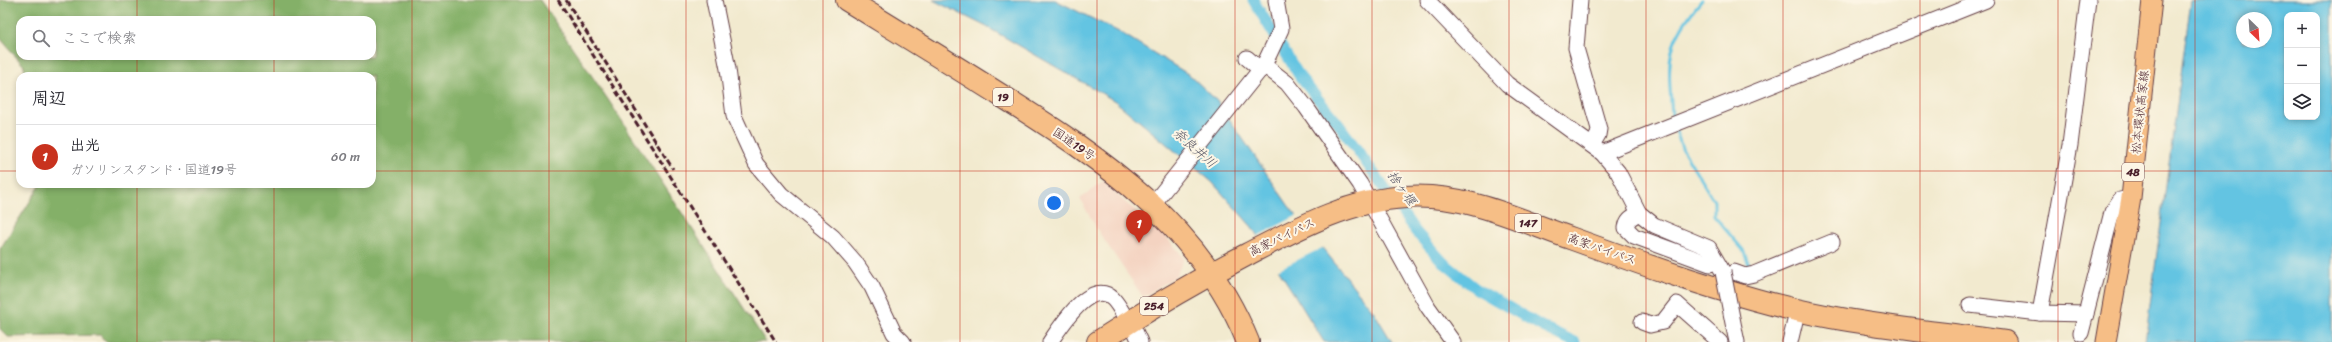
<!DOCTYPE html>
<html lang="ja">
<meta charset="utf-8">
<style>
body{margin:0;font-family:Sriracha,"Klee One",sans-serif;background:#f2f2f3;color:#2b2b33}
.controls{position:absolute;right:12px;top:12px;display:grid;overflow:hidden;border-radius:8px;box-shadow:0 2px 6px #0003}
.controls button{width:36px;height:36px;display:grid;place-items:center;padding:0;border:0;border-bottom:1px solid #e1e1e2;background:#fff;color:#2b2b33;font:20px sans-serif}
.compass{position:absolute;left:2236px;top:12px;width:36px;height:36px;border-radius:50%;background:#fff;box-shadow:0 2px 6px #0003;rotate:155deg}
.you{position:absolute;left:1054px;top:203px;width:14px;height:14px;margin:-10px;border:3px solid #fff;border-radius:50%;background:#1a73e8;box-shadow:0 0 0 6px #1a73e833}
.badge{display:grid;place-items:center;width:26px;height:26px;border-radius:50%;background:#c8321e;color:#fff;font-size:13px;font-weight:700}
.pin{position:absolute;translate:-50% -33px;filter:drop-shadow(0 1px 2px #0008)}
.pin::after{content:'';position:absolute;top:21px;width:14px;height:12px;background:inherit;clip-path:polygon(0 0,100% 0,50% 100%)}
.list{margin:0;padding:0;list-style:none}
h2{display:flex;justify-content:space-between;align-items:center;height:52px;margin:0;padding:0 16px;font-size:17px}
h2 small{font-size:13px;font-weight:400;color:#7c7c81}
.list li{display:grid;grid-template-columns:26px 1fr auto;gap:12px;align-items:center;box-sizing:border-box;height:64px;padding:0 16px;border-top:1px solid #e1e1e2}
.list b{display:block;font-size:15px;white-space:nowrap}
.list p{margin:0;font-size:13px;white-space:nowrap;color:#7c7c81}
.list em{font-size:13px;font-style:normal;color:#7c7c81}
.icon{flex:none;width:22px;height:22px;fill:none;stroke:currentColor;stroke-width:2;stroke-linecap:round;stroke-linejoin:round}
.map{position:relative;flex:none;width:2332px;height:342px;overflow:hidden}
.search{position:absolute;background:#fff;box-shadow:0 2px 6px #0003;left:16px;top:16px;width:360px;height:44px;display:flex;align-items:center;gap:10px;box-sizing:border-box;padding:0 14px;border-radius:12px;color:#7c7c81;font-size:15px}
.panel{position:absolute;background:#fff;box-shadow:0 2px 6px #0003;left:16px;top:72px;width:360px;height:116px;border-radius:12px}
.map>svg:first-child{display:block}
.built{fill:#f4d3c1}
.forest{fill:#84b068;stroke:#67684a;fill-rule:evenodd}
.water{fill:#64c4e2;stroke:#577286;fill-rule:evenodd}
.pier{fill:#f2eacf}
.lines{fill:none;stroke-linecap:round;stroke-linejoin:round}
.stream{stroke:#64c4e2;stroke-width:3}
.canal{stroke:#64c4e2;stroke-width:11}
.minor-casing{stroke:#633d44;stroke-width:17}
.major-casing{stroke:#633d44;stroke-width:21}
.highway-casing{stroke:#633d44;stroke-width:24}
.minor{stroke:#fff;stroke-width:15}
.major{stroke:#f6be86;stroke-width:19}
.highway{stroke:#f6be86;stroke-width:22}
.rail{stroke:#4a1f2b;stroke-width:3;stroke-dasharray:6 3;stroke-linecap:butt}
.minor-bridge-casing{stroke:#633d44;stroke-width:17;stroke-linecap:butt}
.minor-bridge{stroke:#fff;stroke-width:15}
.grid{fill:none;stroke:#c8321e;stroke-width:1;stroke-opacity:0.55}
.labels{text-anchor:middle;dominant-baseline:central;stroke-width:4;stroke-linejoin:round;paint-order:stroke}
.shield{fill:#fcf5e5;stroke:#7f5f63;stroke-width:1}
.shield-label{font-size:11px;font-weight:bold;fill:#4a1f2b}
.street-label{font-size:12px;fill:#4a1f2b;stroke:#fcf5e5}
.water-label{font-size:13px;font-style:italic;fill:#525162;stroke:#fcf5e5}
</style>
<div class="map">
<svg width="2332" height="342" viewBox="0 0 2332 342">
<rect width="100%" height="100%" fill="#fcf5e5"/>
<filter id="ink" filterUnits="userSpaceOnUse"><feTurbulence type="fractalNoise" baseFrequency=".025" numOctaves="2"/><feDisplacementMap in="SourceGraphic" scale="8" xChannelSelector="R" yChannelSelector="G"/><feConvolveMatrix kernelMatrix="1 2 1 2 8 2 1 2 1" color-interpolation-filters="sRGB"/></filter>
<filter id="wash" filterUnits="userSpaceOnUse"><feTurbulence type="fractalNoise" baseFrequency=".012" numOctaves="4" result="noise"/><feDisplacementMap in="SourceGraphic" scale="16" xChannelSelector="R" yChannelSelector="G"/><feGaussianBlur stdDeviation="0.9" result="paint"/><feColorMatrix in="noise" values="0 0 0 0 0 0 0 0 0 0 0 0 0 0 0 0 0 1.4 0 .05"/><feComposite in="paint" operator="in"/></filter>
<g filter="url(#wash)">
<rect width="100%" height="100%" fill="#f2eacf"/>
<polygon class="built" points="1103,181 1126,203 1160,229 1184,258 1176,276 1143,297 1100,234 1080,199"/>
<path class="forest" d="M0,0H540L609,101L766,342H106L100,335L8,337L0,329V249L41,184H372V76H26L24,66L0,38ZM20,20H372V56H20Z"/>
<g class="water">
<polygon points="933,0 1055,0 1123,34 1191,76 1217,101 1288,205 1374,312 1392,342 1324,342 1252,227 1212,182 1115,101 987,27"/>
<path d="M2191,0H2332V342H2145ZM2287,15H2317V117H2287ZM2242,18H2266V42H2242Z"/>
</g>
<polygon class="pier" points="1298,215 1324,247 1277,270 1256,237"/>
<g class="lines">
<g class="stream">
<path d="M1672,116C1668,61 1664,44 1702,0"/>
<polyline points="1675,128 1682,148 1714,201 1714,216 1743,250 1749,265"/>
</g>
<polyline class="canal" points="1253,0 1300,77 1340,126 1416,232 1443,262 1475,288 1543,327 1575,342"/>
</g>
</g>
<g filter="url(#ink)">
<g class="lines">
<defs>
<g id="minor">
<polyline points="714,0 728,69 734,116 756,164 781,194 833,237 855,262 872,287 894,333 903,342"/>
<polyline points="1427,0 1507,84 1602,153 1618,172 1639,213 1654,225 1709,248 1723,272"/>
<polyline points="1580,0 1576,48 1599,129 1598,135 1592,145"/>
<polyline points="1247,58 1261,70"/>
<polyline points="1264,65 1287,83 1306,107 1360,184 1428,307 1453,342"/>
<polyline points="1602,153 1986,0"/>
<polyline points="1153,204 1264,65 1281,29 1276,0"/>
<path d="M1639,213C1632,217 1627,219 1626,228L1634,236L1710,264"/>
<polyline points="1734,272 1745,276 1754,274 1832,242"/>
<polyline points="1970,305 2040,313 2086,314"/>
<polyline points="2040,313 2070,145 2088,0"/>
<polyline points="1642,322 1650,325 1663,322 1677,304 1720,342"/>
<polyline points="1734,328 1737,342"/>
<polyline points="1135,331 1140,342"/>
<polyline points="2081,333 2112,212 2120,200 2131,198"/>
<path d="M1050,342C1060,328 1091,276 1113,299C1119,305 1123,314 1128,322"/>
<polyline points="1790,342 1795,321"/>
</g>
<polyline id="major" points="2106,342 2131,198 2152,0"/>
<g id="highway">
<path d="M847,0C899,32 950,63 1002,96C1104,160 1201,226 1248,342"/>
<path d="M1098,342C1147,310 1196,281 1248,254C1298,228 1349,200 1406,197C1466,193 1518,220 1573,239C1634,261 1695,283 1757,300C1838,323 1922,330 2005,342"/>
</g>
</defs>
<use href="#minor" class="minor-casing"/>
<use href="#major" class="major-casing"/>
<use href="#highway" class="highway-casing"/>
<use href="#minor" class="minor"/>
<use href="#major" class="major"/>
<use href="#highway" class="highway"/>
<g class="rail">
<polyline points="558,0 776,342"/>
<polyline points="566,0 673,169"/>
</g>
<defs>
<polyline id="minor-bridge" points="1723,272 1734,328"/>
</defs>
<use href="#minor-bridge" class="minor-bridge-casing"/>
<use href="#minor-bridge" class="minor-bridge"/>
</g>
</g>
<path class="grid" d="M137,0V20M274,0V20M412,0V342M549,0V342M686,0V342M823,0V342M960,0V342M1097,0V342M1235,0V342M1372,0V342M1509,0V342M1646,0V342M1783,0V342M1920,0V342M2058,0V342M2195,0V342M137,56V76M274,56V76M0,171H20M372,171H2332M137,184V342M274,184V342"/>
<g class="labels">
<g class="shield">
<rect x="993" y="88" width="20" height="18" rx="3"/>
<rect x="2122" y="163" width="22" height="18" rx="3"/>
<rect x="1515" y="214" width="26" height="18" rx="3"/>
<rect x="1140" y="297" width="28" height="18" rx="3"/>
</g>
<g class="shield-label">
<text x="1003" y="97">19</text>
<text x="2133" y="172">48</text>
<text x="1528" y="223">147</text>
<text x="1154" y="306">254</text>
</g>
<g class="street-label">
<text transform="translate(2140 112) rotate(-84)">松本環状高家線</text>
<text transform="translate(1074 144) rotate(34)">国道19号</text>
<text transform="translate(1282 237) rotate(-26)">高家バイパス</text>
<text transform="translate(1602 249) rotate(19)">高家バイパス</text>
</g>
<g class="water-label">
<text transform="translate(1195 148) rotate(41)">奈良井川</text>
<text transform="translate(1402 188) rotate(54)">捨ヶ堰</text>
</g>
</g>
</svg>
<div class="controls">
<button>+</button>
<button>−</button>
<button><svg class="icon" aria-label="layers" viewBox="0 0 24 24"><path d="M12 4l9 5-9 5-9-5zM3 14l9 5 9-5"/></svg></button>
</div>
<svg class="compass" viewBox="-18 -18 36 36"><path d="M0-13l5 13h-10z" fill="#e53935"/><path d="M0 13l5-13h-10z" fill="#7c7c81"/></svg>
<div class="you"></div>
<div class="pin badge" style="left:1139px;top:243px">1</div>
<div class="search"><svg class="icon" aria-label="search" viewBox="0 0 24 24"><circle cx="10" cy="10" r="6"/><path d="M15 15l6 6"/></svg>ここで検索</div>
<section class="panel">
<h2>周辺<small></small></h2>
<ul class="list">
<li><span class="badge">1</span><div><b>出光</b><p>ガソリンスタンド · 国道19号</p></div><em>60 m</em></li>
</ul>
</section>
</div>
